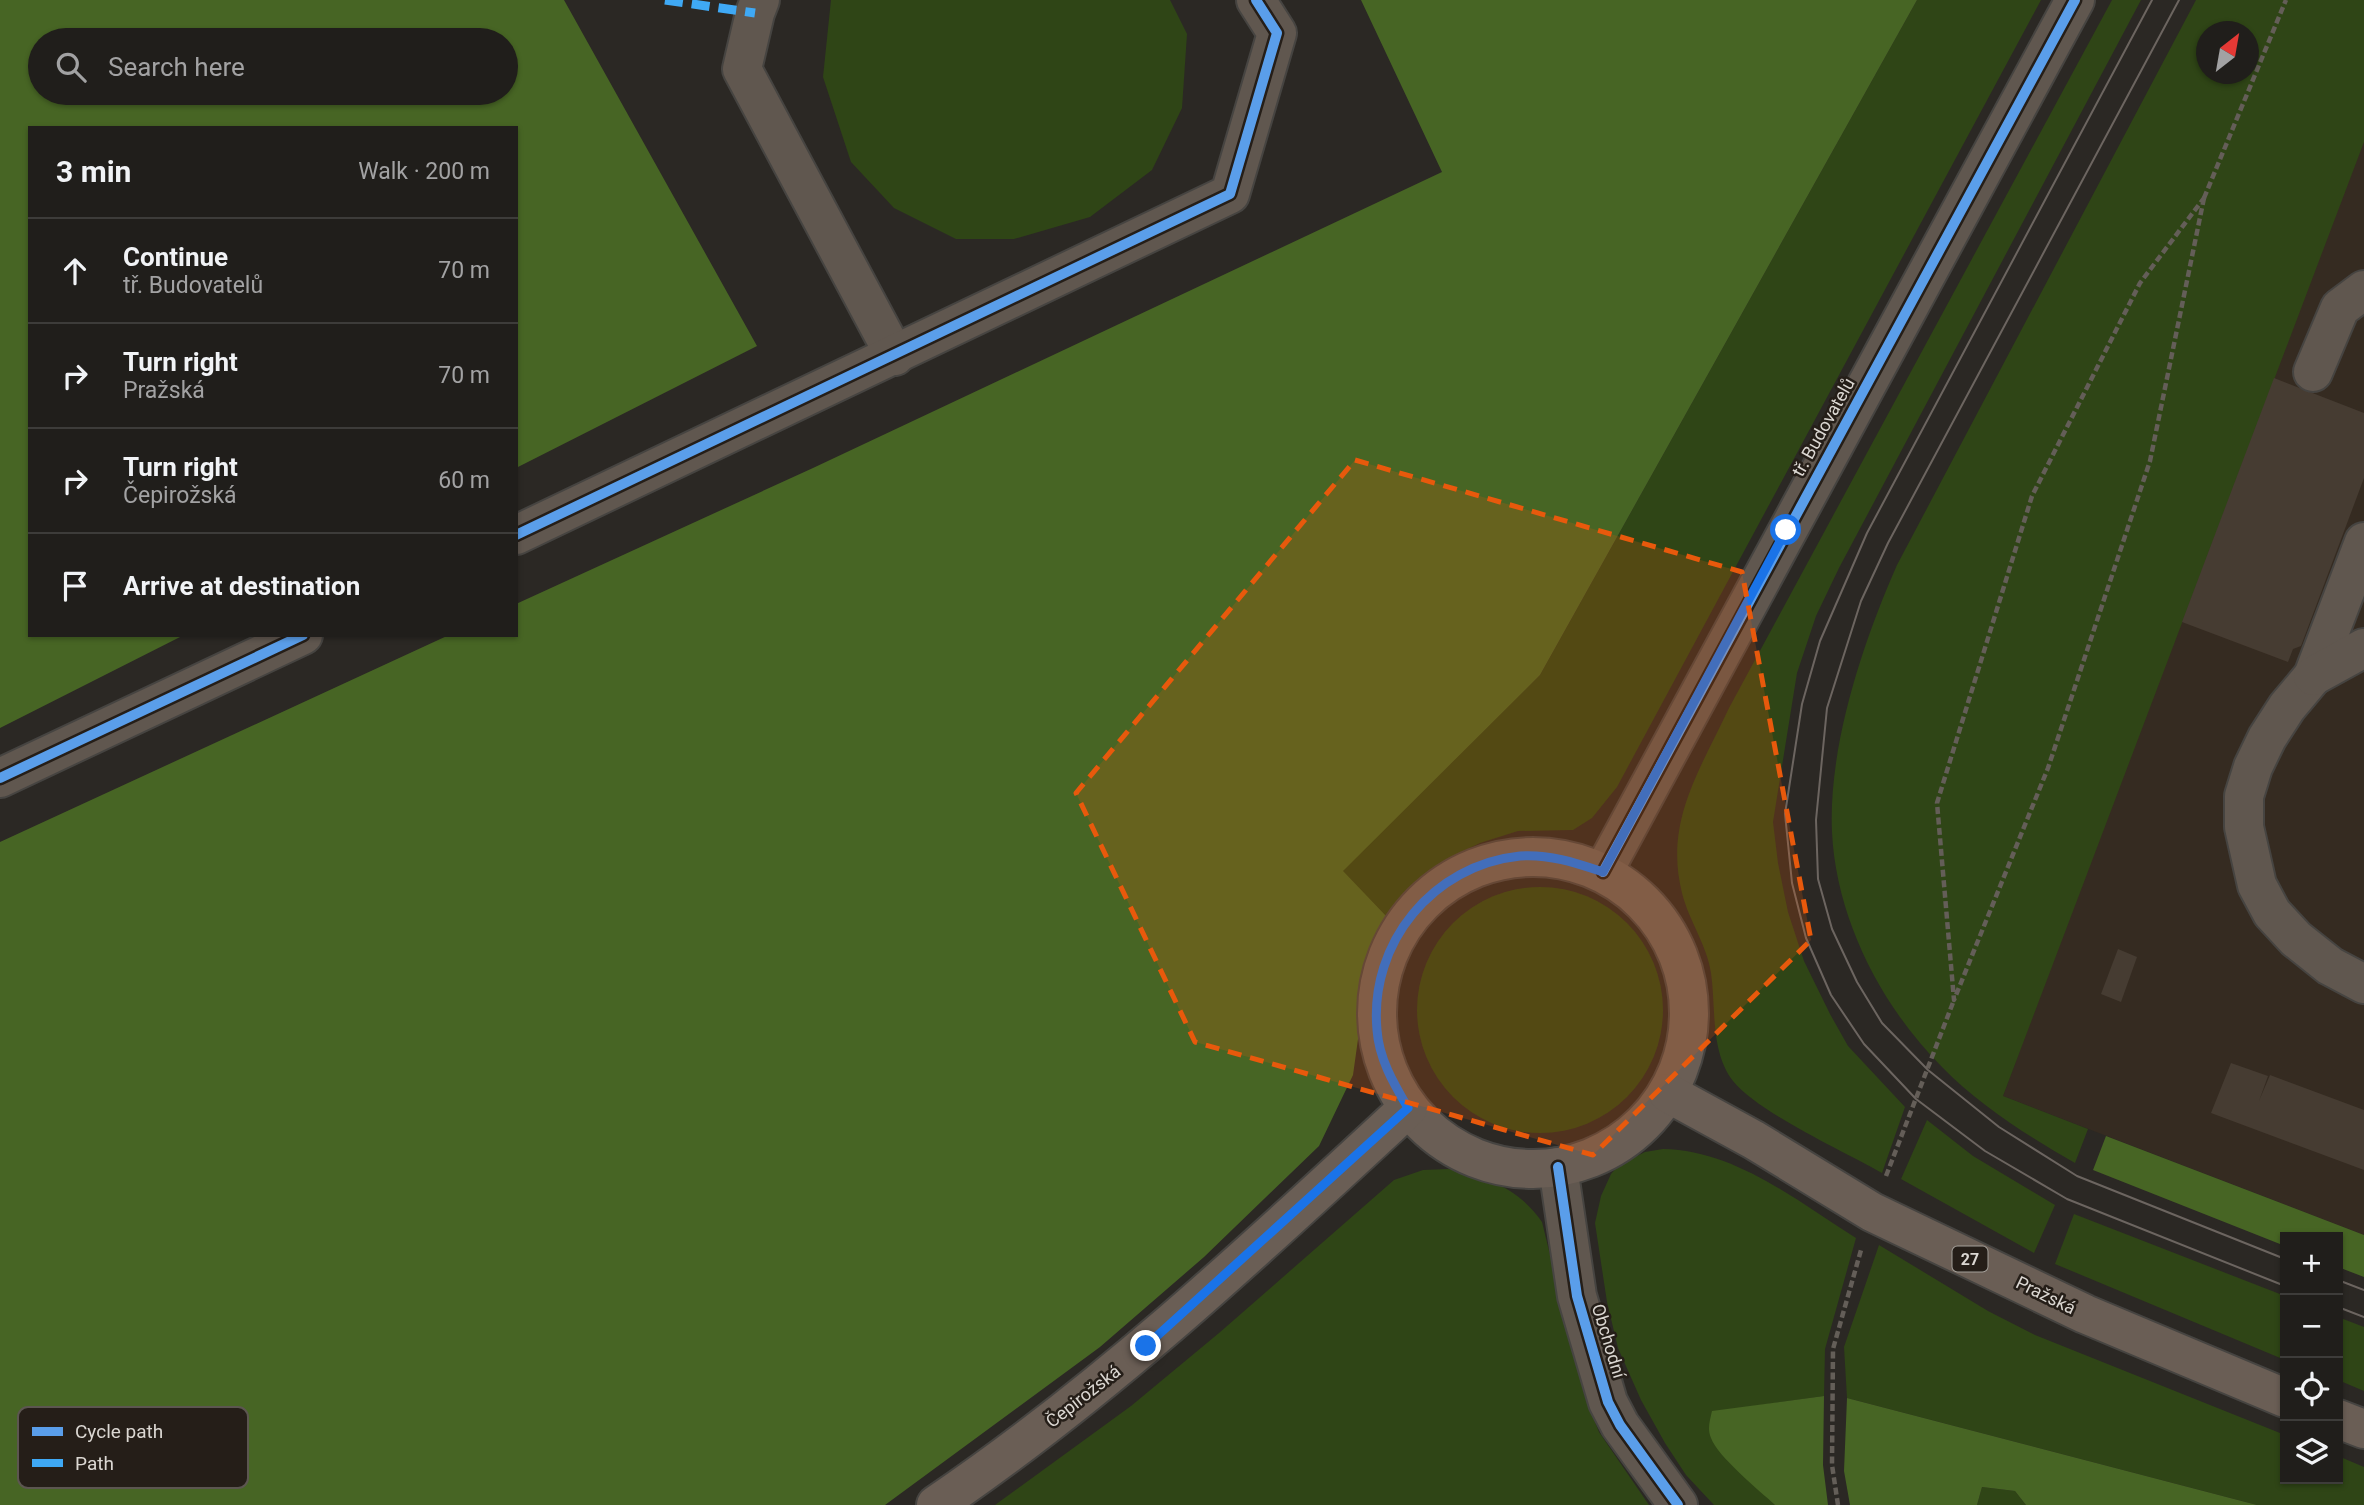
<!DOCTYPE html>
<meta charset="utf-8">
<style>
body{margin:0;font-family:Roboto,sans-serif;background:#282724;color:#f1f3f6}
.controls{position:absolute;right:21px;bottom:21px;display:grid;overflow:hidden;border-radius:0px;box-shadow:0 2px 5px #0004}
.controls button{width:63px;height:63px;display:grid;place-items:center;padding:0;border:0;border-bottom:2px solid #3d3c3a;background:#201e1b;color:#f1f3f6;font:35px sans-serif}
.compass{position:absolute;left:2196px;top:21px;width:63px;height:63px;border-radius:50%;background:#201e1b;box-shadow:0 2px 5px #0004;rotate:31deg}
.stop{position:absolute;width:21px;height:21px;margin:-16px;border:5px solid #1a73e8;border-radius:50%;background:#fff}
.stop.end{background:#1a73e8;border-color:#fff;box-shadow:0 2px 7px #0008}
.list{margin:0;padding:0;list-style:none}
h2{display:flex;justify-content:space-between;align-items:center;height:91px;margin:0;padding:0 28px;font-size:30px}
h2 small{font-size:23px;font-weight:400;color:#a2a2a3}
.list li{display:grid;grid-template-columns:46px 1fr auto;gap:21px;align-items:center;box-sizing:border-box;height:105px;padding:0 28px;border-top:2px solid #3d3c3a}
.list b{display:block;font-size:26px;white-space:nowrap}
.list p{margin:0;font-size:23px;white-space:nowrap;color:#a2a2a3}
.list em{font-size:23px;font-style:normal;color:#a2a2a3}
.icon{flex:none;width:38px;height:38px;fill:none;stroke:currentColor;stroke-width:2;stroke-linecap:round;stroke-linejoin:round}
.map{position:relative;flex:none;width:2364px;height:1505px;overflow:hidden}
.search{position:absolute;background:#201e1b;box-shadow:0 2px 5px #0004;left:28px;top:28px;width:490px;height:77px;display:flex;align-items:center;gap:18px;box-sizing:border-box;padding:0 24px;border-radius:38px;color:#a2a2a3;font-size:26px}
.panel{position:absolute;background:#201e1b;box-shadow:0 2px 5px #0004;left:28px;top:126px;width:490px;height:511px;border-radius:0px}
.map>svg:first-child{display:block}
.built{fill:#352b21}
.green{fill:#2f4516;fill-rule:evenodd}
.forest{fill:#476524;fill-rule:evenodd}
.building{fill:#463c32}
.lines{fill:none;stroke-linecap:round;stroke-linejoin:round}
.minor-casing{stroke:#464441;stroke-width:42}
.major-casing{stroke:#464441;stroke-width:42}
.path{stroke:#645e58;stroke-width:4.5;stroke-dasharray:7 3.5;stroke-linecap:butt}
.minor{stroke:#60574f;stroke-width:38}
.major{stroke:#6a5e55;stroke-width:38}
.tram{stroke:#6c6560;stroke-width:2}
.quiet{stroke:#3fa9f5;stroke-width:9;stroke-dasharray:18 9;stroke-linecap:butt}
.cycleway-casing{stroke:#251e18;stroke-width:15}
.cycleway{stroke:#5a9eea;stroke-width:10}
.route{stroke:#1a73e8;stroke-width:9}
.marked{fill:#e8590c;fill-opacity:0.2;stroke:#e8590c;stroke-width:5;stroke-dasharray:14 9;stroke-linejoin:round}
.labels{text-anchor:middle;dominant-baseline:central;stroke-width:5;stroke-linejoin:round;paint-order:stroke}
.shield{fill:#251e18;stroke:#a4a09a;stroke-width:2}
.shield-label{font-size:16px;font-weight:bold;fill:#dbd7d2}
.street-label{font-size:18px;fill:#dbd7d2;stroke:#251e18}
.key{fill:#251e18;stroke:#5c5650;stroke-width:2}
.key-label{font-size:19px;fill:#dbd7d2}
</style>
<div class="map">
<svg width="2364" height="1505" viewBox="0 0 2364 1505">
<rect width="100%" height="100%" fill="#2b2824"/>
<polygon class="built" points="2364,141 2364,1235 2003,1096 2178,622"/>
<g class="green">
<polygon points="831,0 1170,0 1187,34 1182,108 1152,170 1090,217 1014,239 956,239 894,208 851,162 823,77"/>
<polygon points="1917,0 2041,0 1617,787 1592,818 1573,830 1518,831 1480,843 1447,859 1422,881 1389,919 1342,871 1540,675"/>
<path d="M2112,0H2141L1839,568L1816,616L1797,673L1773,822L1778,863L1788,912L1804,961L1830,1014L1848,1046L1905,1107L1882,1173C1843,1151 1759,1113 1733,1081C1710,1051 1716,1008 1711,973C1707,945 1689,921 1682,893C1664,822 1700,770 1729,708Z"/>
<path d="M2196,0H2364V142L2003,1096L2088,1129L2075,1163C2028,1136 1980,1106 1942,1067C1881,1006 1836,918 1832,832C1828,747 1863,642 1897,565ZM2206,32H2248V74H2206Z"/>
<circle cx="1540" cy="1010" r="123"/>
<polygon points="1927,1120 1973,1156 2055,1205 2034,1253 1901,1179"/>
<path d="M1663,1149C1735,1150 1797,1201 1856,1238L1825,1349L1824,1396L1712,1412L1728,1461L1775,1505H1714L1686,1475L1665,1443L1641,1400L1618,1348L1607,1302L1595,1223L1601,1196L1611,1174L1619,1165L1645,1152Z"/>
<path d="M1449,1169C1490,1179 1517,1187 1542,1222L1585,1397L1599,1432L1649,1505H995L1131,1406L1219,1333L1394,1180L1423,1170Z"/>
<polygon points="2074,1214 2285,1296 2285,1360 2055,1264"/>
<polygon points="1879,1245 1988,1311 2035,1335 2285,1435 2285,1479 2338,1479 2338,1456 2364,1467 2364,1505 2257,1505 1847,1398 1844,1347"/>
<polygon points="2338,1317 2364,1327 2364,1391 2338,1380"/>
<polygon points="1982,1487 2015,1491 2026,1505 1977,1505"/>
</g>
<g class="forest">
<path d="M0,0H564L757,346L516,468V128H30V635H184L0,728ZM506,40V93H40V40Z"/>
<polygon points="1361,0 1917,0 1540,675 1343,871 1389,919 1377,932 1370,953 1353,1075 1319,1146 1204,1257 1100,1347 885,1505 0,1505 0,842 449,635 516,635 516,604 813,468 1442,172"/>
<polygon points="2106,1136 2364,1235 2364,1277 2338,1267 2338,1237 2285,1237 2285,1246 2093,1170"/>
<path d="M1824,1396L1823,1465L1828,1505H1775C1759,1490 1718,1457 1711,1438C1707,1429 1710,1420 1712,1411Z"/>
<polygon points="1847,1398 2257,1505 2026,1505 2015,1491 1982,1487 1977,1505 1850,1505 1844,1471"/>
</g>
<g class="building">
<polygon points="2274,378 2364,413 2364,478 2301,646 2293,649 2288,662 2182,622"/>
<polygon points="2118,949 2137,957 2121,1002 2101,994"/>
<polygon points="2231,1063 2268,1076 2259,1101 2270,1075 2364,1110 2364,1170 2211,1113"/>
</g>
<g class="lines">
<defs>
<g id="minor">
<polyline points="760,0 755,13 742,69 895,356"/>
<polyline points="2313,372 2340,308 2364,290"/>
<polyline points="516,535 1230,194 1277,33 1256,0"/>
<polyline points="2364,542 2313,676 2287,707 2267,738 2253,767 2244,796 2244,827 2257,885 2272,913 2296,939 2330,966 2364,984"/>
<polyline points="2313,676 2364,648"/>
<polyline points="0,778 303,635"/>
<polyline points="1603,872 2075,0"/>
<polyline points="1558,1167 1577,1296 1608,1402 1620,1425 1678,1505"/>
</g>
<g id="major">
<circle cx="1533" cy="1013" r="156"/>
<polyline points="1668,1093 1754,1140 1872,1212 2085,1314 2285,1398"/>
<polyline points="2338,1419 2364,1429"/>
<path d="M936,1505C1107,1389 1257,1248 1408,1108"/>
</g>
</defs>
<use href="#minor" class="minor-casing"/>
<use href="#major" class="major-casing"/>
<g class="path">
<polygon points="2204,198 2150,461 2048,768 1954,1000 1937,803 2032,496 2140,283"/>
<polyline points="2204,198 2286,0"/>
<polyline points="1886,1176 1954,1000"/>
<polyline points="1838,1505 1832,1465 1833,1349 1861,1250"/>
</g>
<use href="#minor" class="minor"/>
<use href="#major" class="major"/>
<g class="tram">
<polyline points="2152,0 1867,533 1820,641 1802,704 1785,814 1792,883 1806,938 1831,995 1864,1044 1916,1099 1985,1151 2067,1199 2285,1286"/>
<polyline points="2179,0 1888,543 1861,601 1827,708 1816,820 1818,879 1832,929 1857,982 1882,1023 1928,1070 1999,1127 2077,1176 2285,1259"/>
<polyline points="2338,1280 2364,1290"/>
<polyline points="2338,1307 2364,1317"/>
</g>
<polyline class="quiet" points="665,0 755,13"/>
<defs>
<g id="cycleway">
<polyline points="516,535 1230,194 1277,33 1256,0"/>
<polyline points="0,778 303,635"/>
<polyline points="1603,872 2075,0"/>
<polyline points="1558,1167 1577,1296 1608,1402 1620,1425 1678,1505"/>
</g>
</defs>
<use href="#cycleway" class="cycleway-casing"/>
<use href="#cycleway" class="cycleway"/>
</g>
<g class="lines">
<path class="route" d="M1146,1346L1408,1108C1394,1084 1379,1059 1377,1030C1369,943 1433,865 1520,856C1550,854 1576,863 1603,872L1786,530"/>
</g>
<path class="marked" d="M1355,460L1742,572L1811,940L1593,1155L1195,1042L1076,793Z"/>
<g class="labels">
<rect class="shield" x="1952.5" y="1246.5" width="35" height="25" rx="5"/>
<g class="shield-label">
<text x="1970" y="1259">27</text>
</g>
<g class="street-label">
<text transform="translate(1823 427) rotate(-61)">tř. Budovatelů</text>
<text transform="translate(2046 1295) rotate(26)">Pražská</text>
<text transform="translate(1609 1341) rotate(73)">Obchodní</text>
<text transform="translate(1083 1396) rotate(-38)">Čepirožská</text>
</g>
</g>
<rect x="18" y="1407" width="230" height="81" rx="10" class="key"/>
<rect x="32" y="1427" width="31" height="9" fill="#5a9eea"/>
<rect x="32" y="1459" width="31" height="8" fill="#3fa9f5"/>
<g class="key-label">
<text x="75" y="1438">Cycle path</text>
<text x="75" y="1470">Path</text>
</g>
</svg>
<div class="controls">
<button>+</button>
<button>−</button>
<button><svg class="icon" aria-label="locate" viewBox="0 0 24 24"><circle cx="12" cy="12" r="6"/><path d="M12 2v4M12 18v4M2 12h4M18 12h4"/></svg></button>
<button><svg class="icon" aria-label="layers" viewBox="0 0 24 24"><path d="M12 4l9 5-9 5-9-5zM3 14l9 5 9-5"/></svg></button>
</div>
<svg class="compass" viewBox="-18 -18 36 36"><path d="M0-13l5 13h-10z" fill="#e53935"/><path d="M0 13l5-13h-10z" fill="#a2a2a3"/></svg>
<div class="stop" style="left:1786px;top:530px"></div>
<div class="stop end" style="left:1146px;top:1346px"></div>
<div class="search"><svg class="icon" aria-label="search" viewBox="0 0 24 24"><circle cx="10" cy="10" r="6"/><path d="M15 15l6 6"/></svg>Search here</div>
<section class="panel">
<h2>3 min<small>Walk · 200 m</small></h2>
<ul class="list">
<li><svg class="icon" aria-label="ahead" viewBox="0 0 24 24"><path d="M12 20V5M6 11l6-6 6 6"/></svg><div><b>Continue</b><p>tř. Budovatelů</p></div><em>70 m</em></li>
<li><svg class="icon" aria-label="right" viewBox="0 0 24 24"><path d="M7 20v-9h11M14 6l5 5-5 5"/></svg><div><b>Turn right</b><p>Pražská</p></div><em>70 m</em></li>
<li><svg class="icon" aria-label="right" viewBox="0 0 24 24"><path d="M7 20v-9h11M14 6l5 5-5 5"/></svg><div><b>Turn right</b><p>Čepirožská</p></div><em>60 m</em></li>
<li><svg class="icon" aria-label="arrive" viewBox="0 0 24 24"><path d="M6 21V4h12l-3 4 3 4H6"/></svg><div><b>Arrive at destination</b></div></li>
</ul>
</section>
</div>
